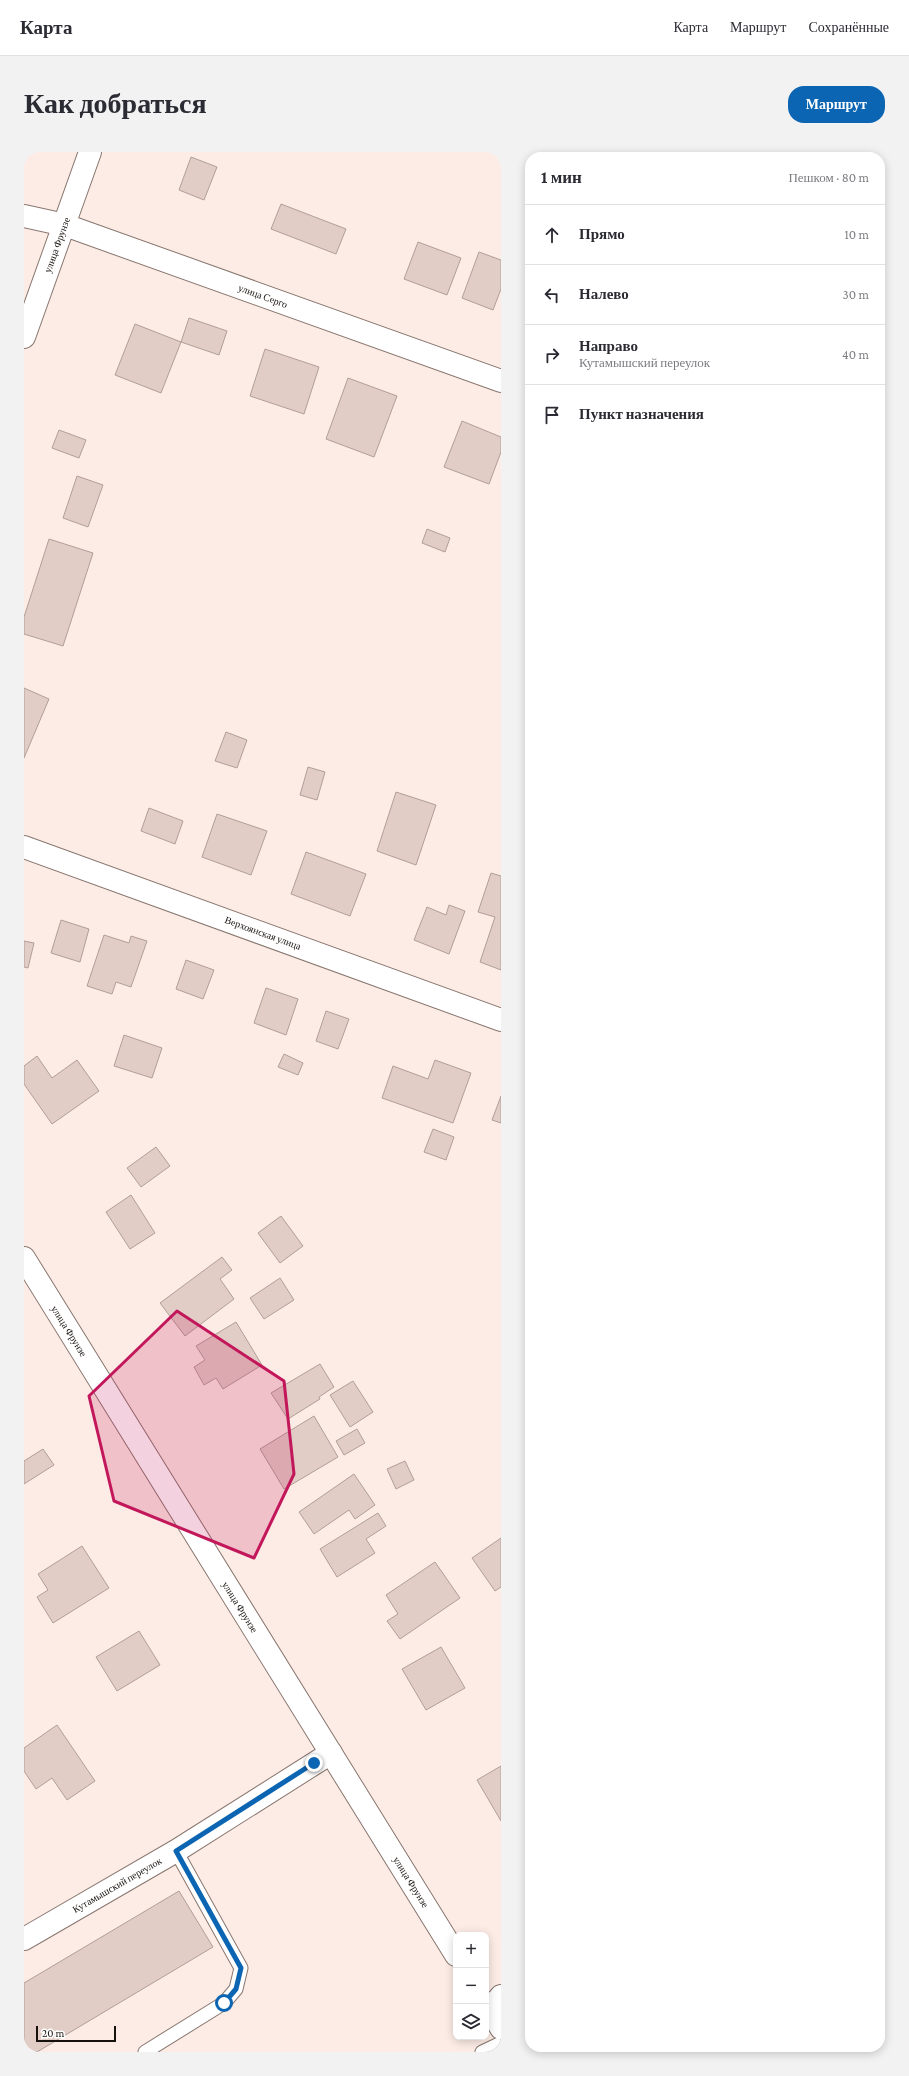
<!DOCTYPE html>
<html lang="ru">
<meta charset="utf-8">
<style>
body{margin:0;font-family:"Crimson Pro",serif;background:#f2f2f3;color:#2b2b33}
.controls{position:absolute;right:12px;bottom:12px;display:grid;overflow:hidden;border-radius:8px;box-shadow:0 2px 10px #0003}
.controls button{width:36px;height:36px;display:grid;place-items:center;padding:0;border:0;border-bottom:1px solid #e1e1e2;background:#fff;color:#2b2b33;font:20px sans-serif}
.scale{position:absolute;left:12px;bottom:10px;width:80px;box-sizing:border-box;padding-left:4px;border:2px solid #17110e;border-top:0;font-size:11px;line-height:14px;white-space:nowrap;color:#17110e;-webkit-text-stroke:3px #fff;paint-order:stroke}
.stop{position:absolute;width:12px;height:12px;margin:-9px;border:3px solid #0c65b2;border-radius:50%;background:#fff}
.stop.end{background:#0c65b2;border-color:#fff;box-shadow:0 1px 4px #0008}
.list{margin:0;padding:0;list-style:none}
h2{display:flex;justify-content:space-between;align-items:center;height:52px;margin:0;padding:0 16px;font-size:17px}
h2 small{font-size:13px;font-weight:400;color:#7c7c81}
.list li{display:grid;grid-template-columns:26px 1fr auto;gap:12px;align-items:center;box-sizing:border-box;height:60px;padding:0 16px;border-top:1px solid #e1e1e2}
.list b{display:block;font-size:15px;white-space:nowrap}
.list p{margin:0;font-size:13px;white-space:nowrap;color:#7c7c81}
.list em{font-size:13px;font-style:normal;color:#7c7c81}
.icon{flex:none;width:22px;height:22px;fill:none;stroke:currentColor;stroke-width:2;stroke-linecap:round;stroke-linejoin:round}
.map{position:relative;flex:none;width:477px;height:1900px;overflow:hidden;border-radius:16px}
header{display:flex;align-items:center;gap:24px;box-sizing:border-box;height:56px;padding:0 20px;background:#fff;border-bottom:1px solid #e1e1e2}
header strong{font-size:19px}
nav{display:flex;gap:22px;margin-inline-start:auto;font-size:14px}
.intro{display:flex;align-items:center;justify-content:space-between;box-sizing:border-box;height:96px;padding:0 24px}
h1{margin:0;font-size:28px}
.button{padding:10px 18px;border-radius:16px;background:#0c65b2;color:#fff;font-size:14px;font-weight:700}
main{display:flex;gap:24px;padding:0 24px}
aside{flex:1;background:#fff;border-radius:16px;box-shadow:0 2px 10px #0003}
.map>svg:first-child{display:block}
.building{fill:#e1cdc5;stroke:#b19e97}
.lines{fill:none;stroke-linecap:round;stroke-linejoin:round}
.service-casing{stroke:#88766f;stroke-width:15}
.minor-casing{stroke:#88766f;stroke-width:24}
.tertiary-casing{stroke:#88766f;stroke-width:24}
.service{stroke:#fff;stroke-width:13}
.minor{stroke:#fff;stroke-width:22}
.tertiary{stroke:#fff;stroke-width:22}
.route{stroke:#0c65b2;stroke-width:5}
.marked{fill:#c2185b;fill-opacity:0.2;stroke:#c2185b;stroke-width:3;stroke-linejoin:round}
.labels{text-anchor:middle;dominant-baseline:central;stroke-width:3.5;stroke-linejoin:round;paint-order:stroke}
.street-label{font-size:10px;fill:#17110e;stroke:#fff}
</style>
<header>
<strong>Карта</strong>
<nav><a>Карта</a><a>Маршрут</a><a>Сохранённые</a></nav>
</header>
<div class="intro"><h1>Как добраться</h1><a class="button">Маршрут</a></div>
<main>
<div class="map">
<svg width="477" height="1900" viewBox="0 0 477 1900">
<rect width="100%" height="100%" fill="#fdece6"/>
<g class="building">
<polygon points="167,5 193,15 180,48 155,38"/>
<polygon points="257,52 322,77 312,102 247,77"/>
<polygon points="394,90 437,106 423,143 380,127"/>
<polygon points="455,100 477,108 477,137 469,158 438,146"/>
<polygon points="165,166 203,179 195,203 157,190"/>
<polygon points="111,172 157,190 137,241 91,223"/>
<polygon points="241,197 295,215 280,262 226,244"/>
<polygon points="324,226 373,244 350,305 302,287"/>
<polygon points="438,269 477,285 477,300 465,332 420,315"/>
<polygon points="35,278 62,288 55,306 28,296"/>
<polygon points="53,324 79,333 64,375 39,366"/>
<polygon points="403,377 426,386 421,400 398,391"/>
<polygon points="25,387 69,401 39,494 0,482 0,465"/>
<polygon points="0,536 25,547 0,606"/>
<polygon points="202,580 223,588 213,616 191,609"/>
<polygon points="284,615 301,620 293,648 276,643"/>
<polygon points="372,640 412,653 392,713 353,699"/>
<polygon points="125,656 159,669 151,692 117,679"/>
<polygon points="193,662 243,679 227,723 178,705"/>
<polygon points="282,700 342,722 326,764 267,742"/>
<polygon points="467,721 477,724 477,818 456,810 471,765 454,760"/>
<polygon points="425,753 441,759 425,802 390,788 403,755 422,763"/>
<polygon points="37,768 65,777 56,810 27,801"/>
<polygon points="80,783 105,791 107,784 123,789 107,835 92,830 88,842 63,834"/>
<polygon points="0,789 10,791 4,816 0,815"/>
<polygon points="162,808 190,818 179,847 152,837"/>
<polygon points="242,836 274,847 262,883 230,871"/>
<polygon points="302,859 325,867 314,897 292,889"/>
<polygon points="100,883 138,896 128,926 90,914"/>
<polygon points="260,902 279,911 274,923 254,915"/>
<polygon points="13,904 28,926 53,908 75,939 28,972 0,932 0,914"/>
<polygon points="411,908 447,921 429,971 358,946 369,914 404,927"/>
<polygon points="477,944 477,971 468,968"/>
<polygon points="409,977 430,985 422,1008 400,1000"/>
<polygon points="132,995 146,1014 117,1035 103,1016"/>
<polygon points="107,1043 131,1081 106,1097 82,1060"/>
<polygon points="257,1064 279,1094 256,1111 234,1081"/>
<polygon points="198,1105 208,1118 196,1127 210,1147 161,1184 136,1151"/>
<polygon points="256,1126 270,1148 240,1167 226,1146"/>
<polygon points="212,1170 238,1213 199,1237 192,1226 180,1233 170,1215 181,1208 172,1194"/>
<polygon points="296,1212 310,1235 295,1245 296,1247 264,1267 247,1241"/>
<polygon points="329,1229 349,1260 326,1275 306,1243"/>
<polygon points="290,1264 314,1305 260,1337 236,1297"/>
<polygon points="333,1277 341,1291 320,1303 312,1289"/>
<polygon points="19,1297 30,1313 0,1332 0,1309"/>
<polygon points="381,1309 390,1328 372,1337 363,1317"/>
<polygon points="330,1322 351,1353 331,1367 325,1358 290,1382 275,1360"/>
<polygon points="354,1361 362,1374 342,1387 351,1401 313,1425 296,1397"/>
<polygon points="477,1386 477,1435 471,1439 448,1406"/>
<polygon points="58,1394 85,1436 29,1471 13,1445 24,1438 14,1422"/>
<polygon points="411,1410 436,1446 376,1487 363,1469 374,1462 362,1443"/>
<polygon points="115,1479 136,1513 93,1539 72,1505"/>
<polygon points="417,1495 441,1536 402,1558 378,1517"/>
<polygon points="33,1573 71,1629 43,1648 28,1626 12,1637 0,1619 0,1596"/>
<polygon points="477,1614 477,1669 453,1628"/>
<polygon points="155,1739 189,1795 13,1900 0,1900 0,1831"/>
</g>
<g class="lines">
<defs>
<g id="service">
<polyline points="121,1900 200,1851 212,1837 217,1816 152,1699"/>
<polyline points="458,1900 477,1891"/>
</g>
<g id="minor">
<polyline points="0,64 41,73 477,229"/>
<polyline points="0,695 477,868"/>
<polyline points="0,1787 152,1699 307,1601"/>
<polyline points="466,1857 477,1844"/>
</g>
<g id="tertiary">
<polyline points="0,185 66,0"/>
<polyline points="0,1106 432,1803"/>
<polyline points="462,1851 477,1876"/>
</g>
</defs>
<use href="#service" class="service-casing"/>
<use href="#minor" class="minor-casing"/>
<use href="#tertiary" class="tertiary-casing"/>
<use href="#service" class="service"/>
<use href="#minor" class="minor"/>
<use href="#tertiary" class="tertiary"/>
</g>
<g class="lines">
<polyline class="route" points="200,1851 212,1837 217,1816 152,1699 290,1611"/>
</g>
<path class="marked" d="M153,1159L260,1229L270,1322L230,1406L90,1349L65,1244Z"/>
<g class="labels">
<g class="street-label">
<text transform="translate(33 93) rotate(-70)">улица Фрунзе</text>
<text transform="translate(239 144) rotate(20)">улица Серго</text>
<text transform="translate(239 781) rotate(20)">Верхоянская улица</text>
<text transform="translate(45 1179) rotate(58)">улица Фрунзе</text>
<text transform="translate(216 1455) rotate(58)">улица Фрунзе</text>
<text transform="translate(387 1730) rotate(58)">улица Фрунзе</text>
<text transform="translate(93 1733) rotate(-30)">Кутамышский переулок</text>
</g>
</g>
</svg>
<div class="controls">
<button>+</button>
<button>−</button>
<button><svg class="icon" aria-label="layers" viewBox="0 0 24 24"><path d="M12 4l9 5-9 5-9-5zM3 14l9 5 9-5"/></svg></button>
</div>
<div class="scale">20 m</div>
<div class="stop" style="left:200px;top:1851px"></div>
<div class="stop end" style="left:290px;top:1611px"></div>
</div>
<aside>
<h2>1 мин<small>Пешком · 80 m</small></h2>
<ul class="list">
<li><svg class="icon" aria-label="ahead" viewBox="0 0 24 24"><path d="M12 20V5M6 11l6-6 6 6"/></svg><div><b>Прямо</b></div><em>10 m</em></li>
<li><svg class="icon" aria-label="left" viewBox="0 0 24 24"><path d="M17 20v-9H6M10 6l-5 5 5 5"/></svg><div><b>Налево</b></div><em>30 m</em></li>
<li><svg class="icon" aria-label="right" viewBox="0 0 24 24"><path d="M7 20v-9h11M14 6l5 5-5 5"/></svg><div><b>Направо</b><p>Кутамышский переулок</p></div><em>40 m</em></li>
<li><svg class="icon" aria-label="arrive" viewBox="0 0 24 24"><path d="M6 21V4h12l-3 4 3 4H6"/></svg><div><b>Пункт назначения</b></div></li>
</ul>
</aside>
</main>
